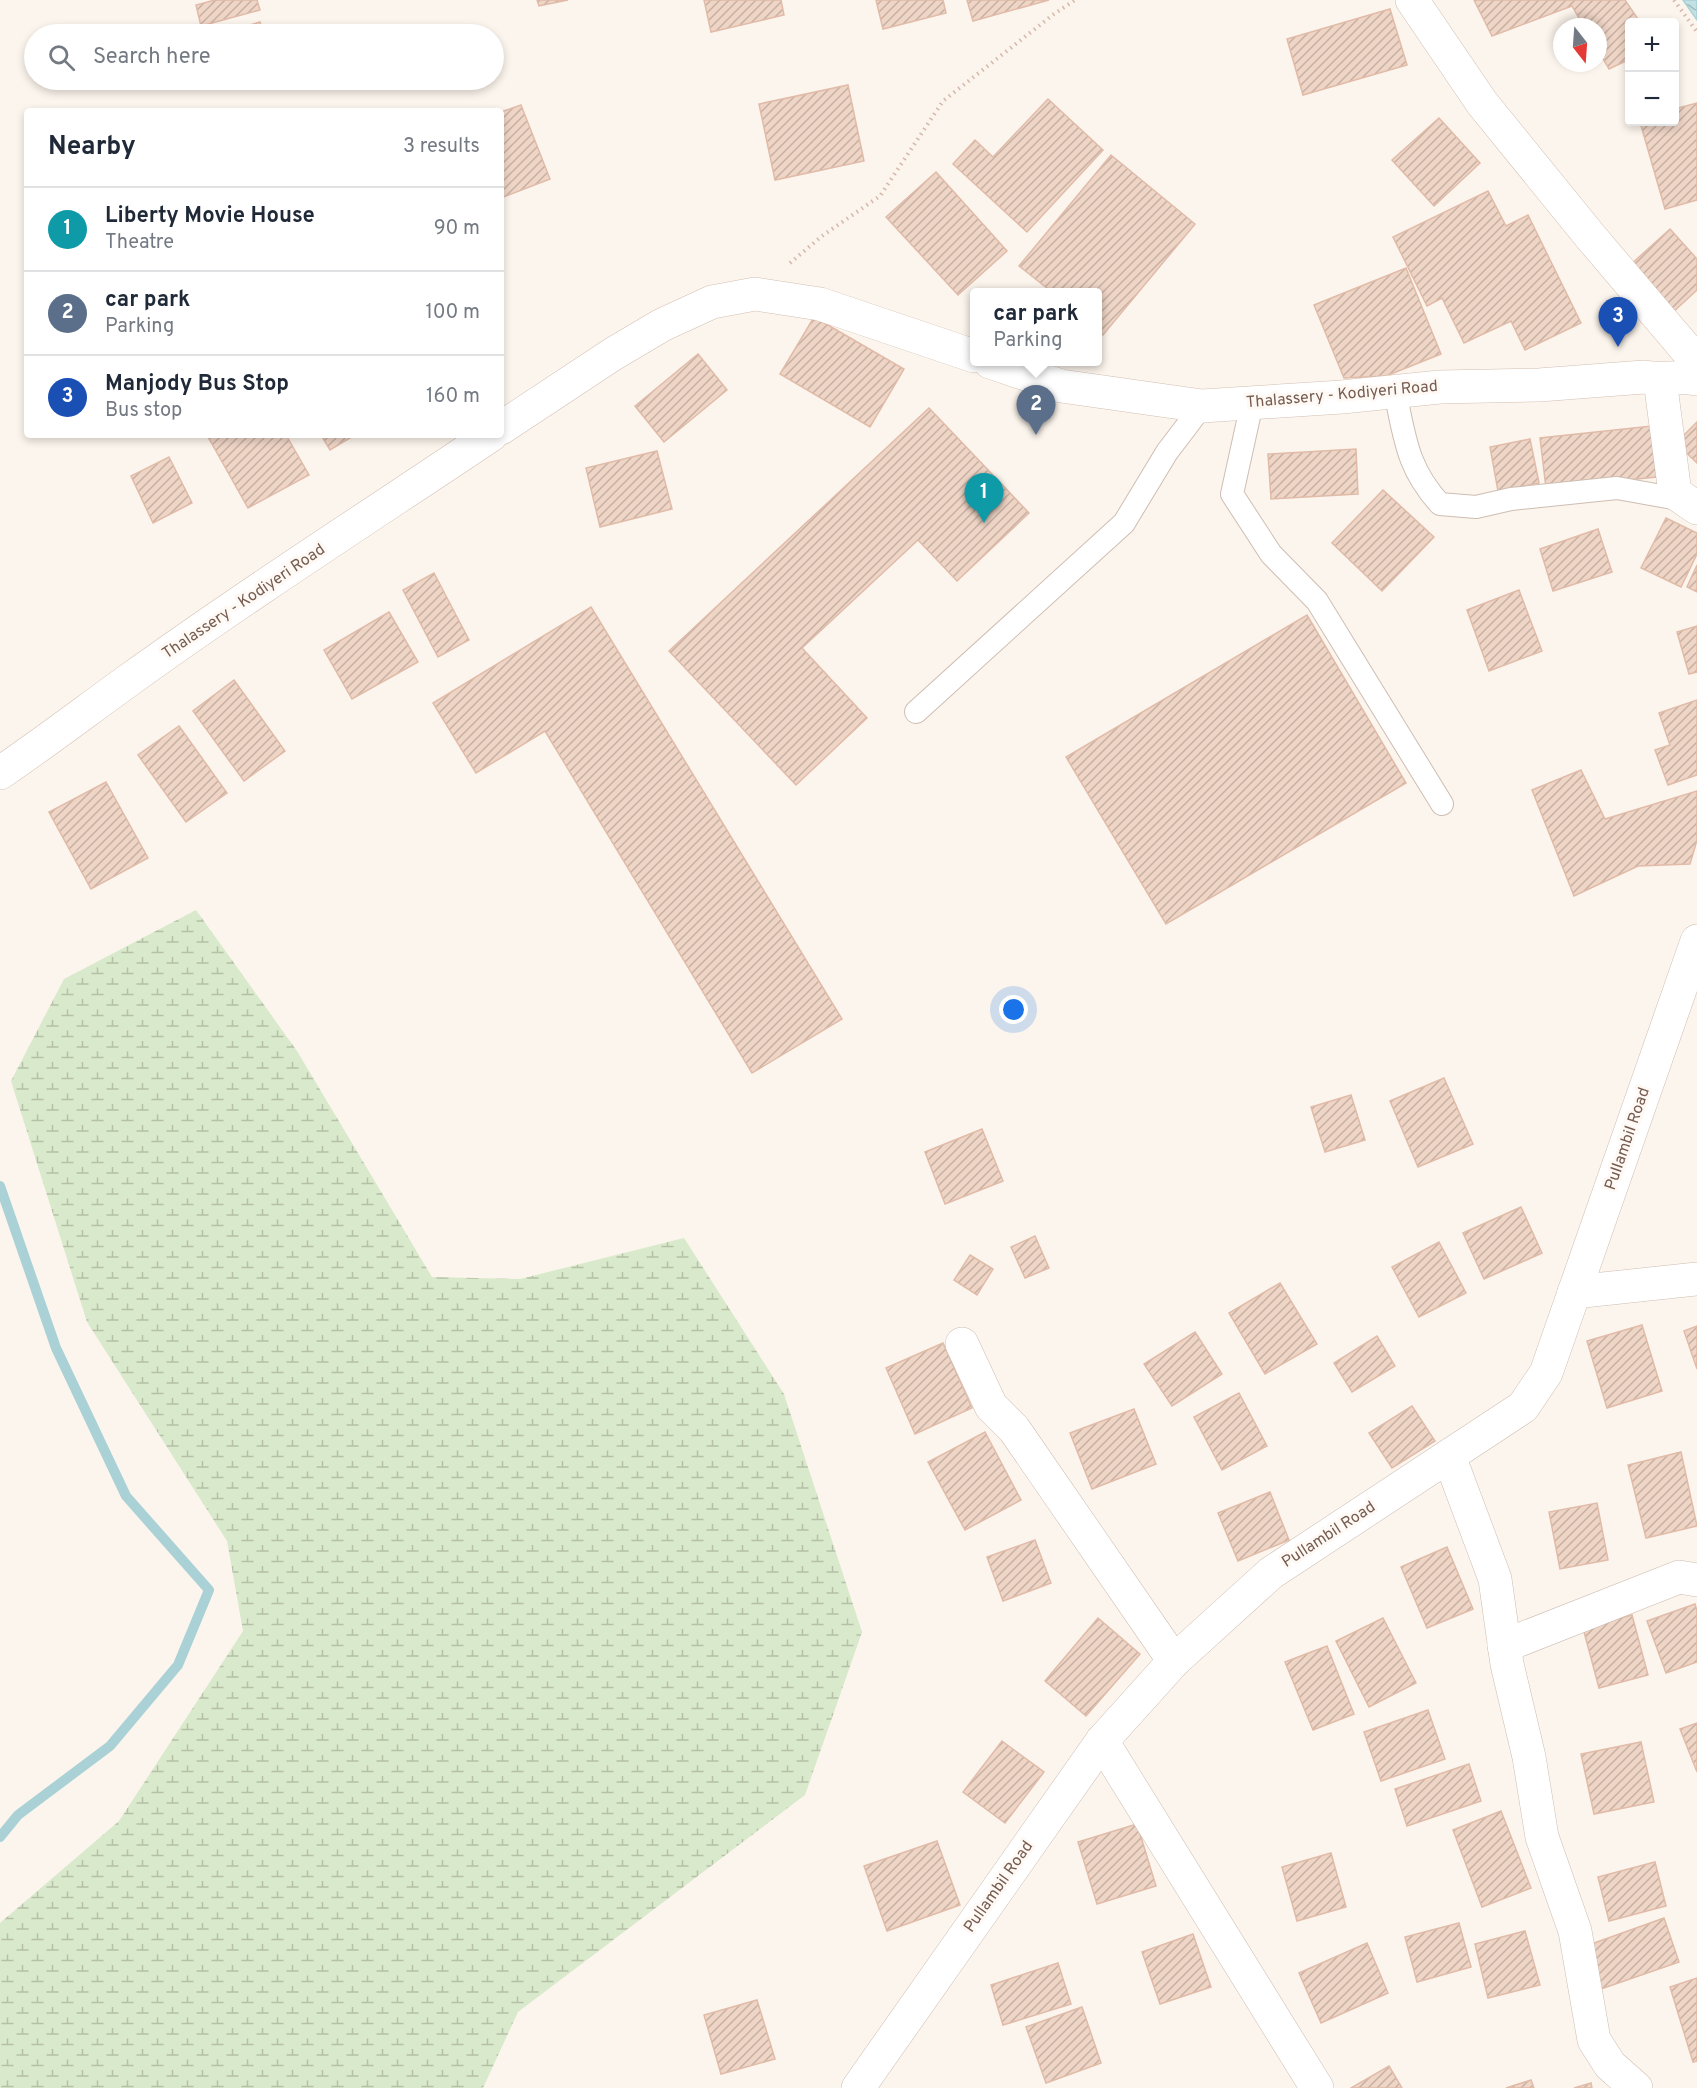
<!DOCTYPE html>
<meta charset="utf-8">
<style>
body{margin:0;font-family:Overpass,sans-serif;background:#f2f2f3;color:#1f2937}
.controls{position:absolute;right:18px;top:18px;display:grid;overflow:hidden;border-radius:6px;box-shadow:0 3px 9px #0003}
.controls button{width:54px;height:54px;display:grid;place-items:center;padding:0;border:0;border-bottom:2px solid #e0e1e3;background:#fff;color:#1f2937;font:30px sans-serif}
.compass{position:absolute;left:1553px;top:18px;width:54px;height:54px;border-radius:50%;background:#fff;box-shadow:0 3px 9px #0003;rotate:163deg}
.you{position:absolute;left:1014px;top:1010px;width:21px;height:21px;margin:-15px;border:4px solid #fff;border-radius:50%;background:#1a73e8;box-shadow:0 0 0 9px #1a73e833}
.badge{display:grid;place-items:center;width:39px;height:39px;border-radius:50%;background:#b45309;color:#fff;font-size:20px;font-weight:700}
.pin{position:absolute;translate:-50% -50px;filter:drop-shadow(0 2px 3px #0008)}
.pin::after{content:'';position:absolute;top:32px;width:21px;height:18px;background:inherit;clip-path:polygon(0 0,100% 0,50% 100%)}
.popup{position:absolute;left:970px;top:288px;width:132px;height:78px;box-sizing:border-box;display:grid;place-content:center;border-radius:6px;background:#fff;filter:drop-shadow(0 2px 4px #0005);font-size:20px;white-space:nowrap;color:#747a83}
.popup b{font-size:22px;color:#1f2937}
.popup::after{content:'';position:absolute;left:50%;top:100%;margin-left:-12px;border:12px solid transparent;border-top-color:#fff}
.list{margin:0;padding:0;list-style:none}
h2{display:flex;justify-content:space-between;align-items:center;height:78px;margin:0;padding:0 24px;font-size:26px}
h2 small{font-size:20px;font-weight:400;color:#747a83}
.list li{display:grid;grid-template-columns:39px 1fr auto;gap:18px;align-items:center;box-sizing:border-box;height:84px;padding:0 24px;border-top:2px solid #e0e1e3}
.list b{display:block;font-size:22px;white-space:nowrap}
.list p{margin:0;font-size:20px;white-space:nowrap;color:#747a83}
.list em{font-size:20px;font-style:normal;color:#747a83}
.icon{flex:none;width:33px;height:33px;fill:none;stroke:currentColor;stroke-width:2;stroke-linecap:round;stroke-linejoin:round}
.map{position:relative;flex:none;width:1697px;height:2088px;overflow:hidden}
.search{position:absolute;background:#fff;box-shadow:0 3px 9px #0003;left:24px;top:24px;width:480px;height:66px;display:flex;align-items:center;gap:15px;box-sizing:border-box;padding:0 21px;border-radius:33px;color:#747a83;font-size:22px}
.panel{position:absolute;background:#fff;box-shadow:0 3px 9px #0003;left:24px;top:108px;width:480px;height:330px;border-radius:6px}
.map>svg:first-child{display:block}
.wetland{fill:url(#wetland-marsh)}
.water{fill:url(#water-waves);stroke:#a9d1d6;stroke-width:1.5}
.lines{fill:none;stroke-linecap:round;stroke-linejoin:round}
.stream{stroke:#a9d1d6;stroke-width:10}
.building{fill:url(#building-hatch);stroke:#e1bba8;stroke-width:1.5}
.lane-casing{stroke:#cebdb2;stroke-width:24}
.street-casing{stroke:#cebdb2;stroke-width:34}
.secondary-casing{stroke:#d3bfb2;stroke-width:34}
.path{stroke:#d5b8a9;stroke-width:4;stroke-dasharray:1.5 4.5;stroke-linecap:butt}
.lane{stroke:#fff;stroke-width:22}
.street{stroke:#fff;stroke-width:33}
.secondary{stroke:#fff;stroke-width:33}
.labels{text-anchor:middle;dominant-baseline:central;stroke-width:6;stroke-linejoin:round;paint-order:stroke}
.street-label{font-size:16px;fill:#765c50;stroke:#fef9f4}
</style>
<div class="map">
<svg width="1697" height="2088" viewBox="0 0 1697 2088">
<defs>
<pattern id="wetland-marsh" width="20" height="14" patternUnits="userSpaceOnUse" patternTransform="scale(1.5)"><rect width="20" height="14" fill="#d9e9cb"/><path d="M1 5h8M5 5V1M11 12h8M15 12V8" fill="none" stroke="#b5c0a7"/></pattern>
<pattern id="water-waves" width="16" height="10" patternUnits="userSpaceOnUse" patternTransform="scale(1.5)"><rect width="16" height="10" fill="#c2e1e5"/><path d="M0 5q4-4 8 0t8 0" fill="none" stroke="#a2babc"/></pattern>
<pattern id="building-hatch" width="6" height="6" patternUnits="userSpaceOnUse" patternTransform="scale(1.5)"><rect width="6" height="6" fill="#efd5c6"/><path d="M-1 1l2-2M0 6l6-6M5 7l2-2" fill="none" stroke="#c6b0a3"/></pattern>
</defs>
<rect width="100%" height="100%" fill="#fcf5ed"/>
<polygon class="wetland" points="196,910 297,1051 432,1277 520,1279 684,1238 784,1394 862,1632 805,1795 518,2012 483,2088 0,2088 0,1923 119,1821 243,1631 227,1541 87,1322 11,1081 64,979"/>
<polygon class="water" points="1683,0 1697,0 1697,20"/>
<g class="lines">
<polyline class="stream" points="0,1186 56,1348 126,1496 209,1590 178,1665 110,1746 18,1815 0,1837"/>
</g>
<g class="building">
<polygon points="215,0 257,0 260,10 201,26 196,5"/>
<polygon points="537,0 568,0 539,6"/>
<polygon points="704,0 781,0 784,15 711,32"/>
<polygon points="876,0 943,0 946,13 883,29"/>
<polygon points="967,0 1049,0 973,21"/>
<polygon points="1474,0 1625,0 1640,22 1630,22 1630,59 1609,69 1598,50 1598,27 1584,27 1572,6 1492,36"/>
<polygon points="1390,9 1407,65 1303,95 1287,39"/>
<polygon points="260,22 264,34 219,34"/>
<polygon points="848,85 864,161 775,180 759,104"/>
<polygon points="1048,99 1103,150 1027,232 953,164 975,140 993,157"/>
<polygon points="1697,103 1697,200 1665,209 1640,122 1674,122 1674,109"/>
<polygon points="521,105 550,179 501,198 501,112"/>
<polygon points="1439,118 1480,163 1434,206 1392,160"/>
<polygon points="1111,155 1195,224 1103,335 1098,330 1098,292 1052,292 1019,266"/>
<polygon points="936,172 1007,251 958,295 886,217"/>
<polygon points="1488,191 1506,226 1528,215 1581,323 1525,350 1511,321 1464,343 1442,298 1427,306 1393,237"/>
<polygon points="1670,229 1697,259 1697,290 1671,314 1628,267"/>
<polygon points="1406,268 1441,354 1386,376 1344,378 1314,305"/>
<polygon points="814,317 904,369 870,427 780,374"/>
<polygon points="698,354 727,390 664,442 635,406"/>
<polygon points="929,408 1029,513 957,581 918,540 802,648 867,718 796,785 669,651"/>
<polygon points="1697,422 1697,463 1676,443"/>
<polygon points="1661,425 1667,476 1546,488 1540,438"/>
<polygon points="207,435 286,435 309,475 248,508"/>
<polygon points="321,435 355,435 330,450"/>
<polygon points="1530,439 1539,483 1498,491 1490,447"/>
<polygon points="1356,449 1358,494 1271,499 1268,454"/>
<polygon points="657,451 672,509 600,527 586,468"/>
<polygon points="169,457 192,503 153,523 131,476"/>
<polygon points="1383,490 1434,537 1382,591 1332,543"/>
<polygon points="1666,518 1697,533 1697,554 1681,587 1641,568"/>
<polygon points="1598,529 1612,572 1553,591 1540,549"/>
<polygon points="1697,565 1697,592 1687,587"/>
<polygon points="434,573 469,640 438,657 403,590"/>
<polygon points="1519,590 1542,651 1489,671 1467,610"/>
<polygon points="591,607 842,1019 752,1073 545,731 476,773 433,703"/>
<polygon points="389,612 418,662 352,699 324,650"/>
<polygon points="1307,615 1406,783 1166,924 1066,757"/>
<polygon points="1697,626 1697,672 1689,674 1677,632"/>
<polygon points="234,680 285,751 244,781 193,711"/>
<polygon points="1697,700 1697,775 1668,785 1655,750 1670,745 1659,713"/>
<polygon points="179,726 227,793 186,822 138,755"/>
<polygon points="1581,770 1605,819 1697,791 1697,840 1690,864 1638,866 1574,896 1532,790"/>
<polygon points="106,782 148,858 91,889 49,812"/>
<polygon points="1444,1078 1473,1144 1418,1167 1390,1101"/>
<polygon points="1351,1095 1365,1140 1325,1152 1311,1107"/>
<polygon points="982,1129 1003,1181 945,1204 925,1152"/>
<polygon points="1521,1207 1542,1253 1484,1279 1463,1233"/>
<polygon points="1035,1236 1049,1268 1025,1278 1011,1247"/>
<polygon points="1439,1242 1466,1293 1419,1317 1392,1267"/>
<polygon points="970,1255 993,1269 977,1295 954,1280"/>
<polygon points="1280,1283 1317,1344 1265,1374 1229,1313"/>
<polygon points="1642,1325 1662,1391 1607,1408 1587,1341"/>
<polygon points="1697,1326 1697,1369 1684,1331"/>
<polygon points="1195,1332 1222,1374 1172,1406 1144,1364"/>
<polygon points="1377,1336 1395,1366 1352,1392 1334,1363"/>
<polygon points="943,1343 972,1408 915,1434 886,1368"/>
<polygon points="1239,1393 1267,1446 1222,1470 1194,1417"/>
<polygon points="1412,1406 1435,1441 1392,1468 1369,1433"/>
<polygon points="1134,1409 1156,1464 1092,1489 1070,1433"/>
<polygon points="985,1432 1021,1500 965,1530 928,1462"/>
<polygon points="1681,1452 1697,1526 1646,1538 1628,1465"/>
<polygon points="1270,1492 1289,1540 1238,1561 1218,1513"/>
<polygon points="1597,1503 1608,1560 1560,1569 1549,1512"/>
<polygon points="1035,1540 1051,1583 1003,1601 987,1557"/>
<polygon points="1447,1547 1473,1609 1427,1628 1401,1567"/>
<polygon points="1695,1604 1697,1611 1697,1662 1666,1673 1647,1621"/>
<polygon points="1632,1615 1648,1675 1599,1688 1583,1628"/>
<polygon points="1098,1618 1140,1654 1086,1716 1045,1681"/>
<polygon points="1383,1618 1416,1683 1369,1707 1336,1641"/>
<polygon points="1327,1646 1354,1714 1313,1730 1285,1662"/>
<polygon points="1428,1710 1445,1759 1381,1781 1364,1732"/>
<polygon points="1697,1723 1697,1772 1680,1729"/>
<polygon points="1002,1741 1044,1772 1005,1823 963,1792"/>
<polygon points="1641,1742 1654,1802 1594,1814 1581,1754"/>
<polygon points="1469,1764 1481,1801 1407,1826 1395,1789"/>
<polygon points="1501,1811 1531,1888 1482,1907 1453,1830"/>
<polygon points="1137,1824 1156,1886 1097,1904 1078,1842"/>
<polygon points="937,1841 960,1905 887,1931 864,1866"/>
<polygon points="1331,1853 1346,1907 1297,1921 1282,1867"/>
<polygon points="1655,1862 1666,1906 1609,1921 1598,1877"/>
<polygon points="1664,1918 1679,1962 1598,1990 1583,1947"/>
<polygon points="1459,1923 1471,1967 1417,1982 1405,1937"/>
<polygon points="1525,1931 1540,1985 1488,1998 1475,1944"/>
<polygon points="1193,1934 1211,1987 1160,2004 1142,1952"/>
<polygon points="1367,1943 1388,1993 1321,2023 1299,1973"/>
<polygon points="1058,1963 1071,2004 1003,2025 991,1985"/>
<polygon points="1697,1978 1697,2061 1693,2062 1670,1987"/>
<polygon points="757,2000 775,2059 721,2074 704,2015"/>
<polygon points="1082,2007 1101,2063 1046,2083 1026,2027"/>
<polygon points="1389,2066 1402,2088 1351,2088"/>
<polygon points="1531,2080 1534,2088 1506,2088"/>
<polygon points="1591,2083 1592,2088 1574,2088"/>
</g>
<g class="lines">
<defs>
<g id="lane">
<path d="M1395,392C1405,438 1407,468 1440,504L1476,507L1511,499L1617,488L1684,500"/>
<polyline points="1252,403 1232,494 1271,554 1317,601 1442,804"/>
<polyline points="916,712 1124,523 1167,452 1202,406"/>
</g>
<g id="street">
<polyline points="1660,380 1675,493 1697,508"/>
<polyline points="1574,1292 1697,1279"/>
<polyline points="962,1344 991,1406 1014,1429 1174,1661"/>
<polyline points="1449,1456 1495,1579 1507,1664 1529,1757 1542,1837 1575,1931 1594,2040 1610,2065 1636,2088"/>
<polyline points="1504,1646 1679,1577 1697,1580"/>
<polyline points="1102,1741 1317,2088"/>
<polyline points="858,2088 1102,1741 1174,1661 1271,1573 1523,1407 1546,1373 1697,941"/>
</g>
<g id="secondary">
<polyline points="1412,0 1482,103 1590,236 1697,362"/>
<path d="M990,362L1061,386L1202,406L1342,397L1440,387L1539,385L1644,377C1664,381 1677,375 1697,379"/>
<polyline points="501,428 613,354 662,325 712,302 755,294 820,304 974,356"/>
<path d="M0,773C44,743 86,711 129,680C247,595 370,516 491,435"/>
</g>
</defs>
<use href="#lane" class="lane-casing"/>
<use href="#street" class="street-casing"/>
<use href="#secondary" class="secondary-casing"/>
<g class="path">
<polyline points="1674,0 1697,32"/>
<polyline points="790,263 822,236 880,196 943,101 1054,14 1075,0"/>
</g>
<use href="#lane" class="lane"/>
<use href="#street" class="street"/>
<use href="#secondary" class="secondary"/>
</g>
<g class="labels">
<g class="street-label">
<text transform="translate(1342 395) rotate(-5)">Thalassery - Kodiyeri Road</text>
<text transform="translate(244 602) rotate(-34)">Thalassery - Kodiyeri Road</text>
<text transform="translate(1628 1139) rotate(-71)">Pullambil Road</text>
<text transform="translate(1329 1535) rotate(-33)">Pullambil Road</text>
<text transform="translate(999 1887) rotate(-55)">Pullambil Road</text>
</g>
</g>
</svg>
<div class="controls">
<button>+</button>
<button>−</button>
</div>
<svg class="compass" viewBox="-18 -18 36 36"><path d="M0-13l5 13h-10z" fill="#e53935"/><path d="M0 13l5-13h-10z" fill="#747a83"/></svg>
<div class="you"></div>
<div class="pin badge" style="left:984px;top:523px;background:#0f9aa8">1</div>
<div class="pin badge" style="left:1036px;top:435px;background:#5c6f8a">2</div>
<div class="popup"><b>car park</b>Parking</div>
<div class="pin badge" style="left:1618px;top:347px;background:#1a4fb4">3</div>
<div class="search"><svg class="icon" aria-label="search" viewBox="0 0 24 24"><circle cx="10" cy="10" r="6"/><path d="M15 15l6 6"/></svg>Search here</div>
<section class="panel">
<h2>Nearby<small>3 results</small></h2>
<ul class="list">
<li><span class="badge" style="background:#0f9aa8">1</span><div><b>Liberty Movie House</b><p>Theatre</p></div><em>90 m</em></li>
<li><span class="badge" style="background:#5c6f8a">2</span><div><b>car park</b><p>Parking</p></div><em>100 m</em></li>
<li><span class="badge" style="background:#1a4fb4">3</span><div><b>Manjody Bus Stop</b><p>Bus stop</p></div><em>160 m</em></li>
</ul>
</section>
</div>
